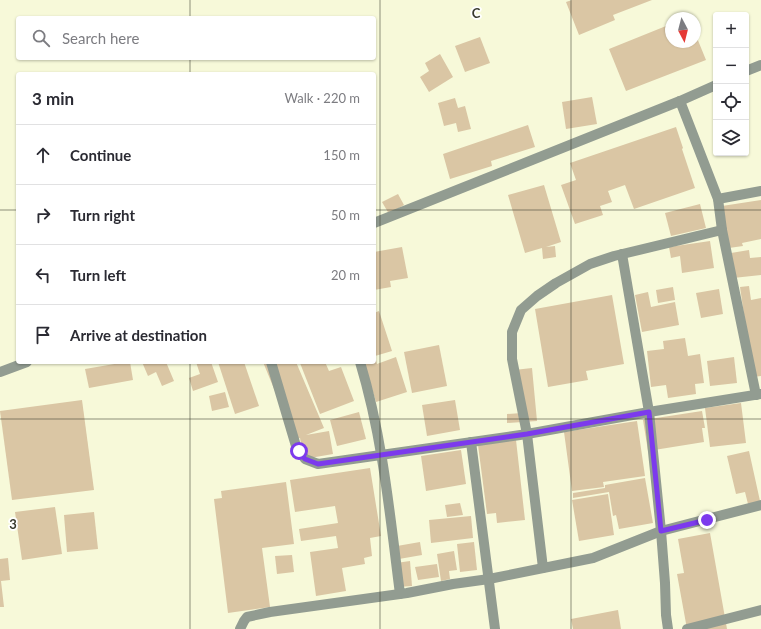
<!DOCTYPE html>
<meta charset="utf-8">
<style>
body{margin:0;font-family:Lato,sans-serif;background:#f2f2f3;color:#2b2b33}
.controls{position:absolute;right:12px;top:12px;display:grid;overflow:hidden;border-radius:4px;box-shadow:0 1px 3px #0004}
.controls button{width:36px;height:36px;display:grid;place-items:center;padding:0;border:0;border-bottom:1px solid #e1e1e2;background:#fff;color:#2b2b33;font:20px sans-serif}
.compass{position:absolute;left:665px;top:12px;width:36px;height:36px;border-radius:50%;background:#fff;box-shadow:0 1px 3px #0004;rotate:173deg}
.stop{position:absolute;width:12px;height:12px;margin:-9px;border:3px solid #7c3aed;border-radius:50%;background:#fff}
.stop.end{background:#7c3aed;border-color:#fff;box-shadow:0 1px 4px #0008}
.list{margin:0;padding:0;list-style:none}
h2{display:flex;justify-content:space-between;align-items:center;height:52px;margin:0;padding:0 16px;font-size:17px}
h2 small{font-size:13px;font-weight:400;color:#7c7c81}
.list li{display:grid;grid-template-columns:26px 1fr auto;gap:12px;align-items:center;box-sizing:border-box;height:60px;padding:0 16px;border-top:1px solid #e1e1e2}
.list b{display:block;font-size:15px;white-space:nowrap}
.list em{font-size:13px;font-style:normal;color:#7c7c81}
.icon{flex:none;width:22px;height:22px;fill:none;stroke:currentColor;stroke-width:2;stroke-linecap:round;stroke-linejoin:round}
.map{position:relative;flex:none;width:761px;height:629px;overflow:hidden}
.search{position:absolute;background:#fff;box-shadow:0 1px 3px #0004;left:16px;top:16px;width:360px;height:44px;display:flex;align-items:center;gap:10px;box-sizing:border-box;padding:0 14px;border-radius:4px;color:#7c7c81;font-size:15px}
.panel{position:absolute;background:#fff;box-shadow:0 1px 3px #0004;left:16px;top:72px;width:360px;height:292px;border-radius:4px}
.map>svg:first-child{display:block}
.building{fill:#dac6a4}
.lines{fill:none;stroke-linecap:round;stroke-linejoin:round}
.minor{stroke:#929c91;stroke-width:10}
.route{stroke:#7c3aed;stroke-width:5}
.grid{fill:none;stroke:#393a2e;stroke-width:1;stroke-opacity:0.55}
.grid-label{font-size:13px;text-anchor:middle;font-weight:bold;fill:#393a2e;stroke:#fff;stroke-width:3.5;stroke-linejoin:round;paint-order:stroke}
</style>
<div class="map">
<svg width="761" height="629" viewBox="0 0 761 629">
<rect width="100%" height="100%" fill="#f7f9d9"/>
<g class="building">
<polygon points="572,0 652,0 613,15 615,20 579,35 566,2"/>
<polygon points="671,24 671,42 695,42 695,33 706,60 626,91 609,49"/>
<polygon points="480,37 490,63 465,72 455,46"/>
<polygon points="440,54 453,77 429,92 420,77 429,71 425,63"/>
<polygon points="592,97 597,124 566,129 562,102"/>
<polygon points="455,98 458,108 465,106 471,129 458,132 456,123 444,126 438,103"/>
<polygon points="528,125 535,147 491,161 492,166 450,179 443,154"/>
<polygon points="676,127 683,148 682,149 695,188 634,209 625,185 608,191 612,202 600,206 603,215 575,224 561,185 576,180 570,163"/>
<polygon points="544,185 561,242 546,247 555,246 556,257 543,259 542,248 525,253 508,195"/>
<polygon points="398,194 404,205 389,214 382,202"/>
<polygon points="761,200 761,239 742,243 743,246 729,248 722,206"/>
<polygon points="700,204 706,228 671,236 665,213"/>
<polygon points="710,241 714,268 682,273 680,256 671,258 669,247"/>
<polygon points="402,247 408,278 390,281 391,287 374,290 374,252"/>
<polygon points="749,250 750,258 761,257 761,275 733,278 731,253"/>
<polygon points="749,286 751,300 761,298 761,376 753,377 740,287"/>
<polygon points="673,287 675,300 658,303 656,290"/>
<polygon points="719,289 723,314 701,318 696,293"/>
<polygon points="648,292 651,307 675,302 679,325 642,332 635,295"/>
<polygon points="612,295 624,364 586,371 588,380 548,387 535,309"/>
<polygon points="379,311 392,351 375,356 377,364 396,357 407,392 376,402 372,389 359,362 374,362 374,313"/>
<polygon points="685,338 688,356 700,354 704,383 695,384 696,394 668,398 666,385 651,387 647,351 664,349 663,341"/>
<polygon points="439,345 447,386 412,393 404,352"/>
<polygon points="734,357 737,383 710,386 707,361"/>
<polygon points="126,362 130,362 133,380 89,388 85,369"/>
<polygon points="142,362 166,362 174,381 162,386 156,372 148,376"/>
<polygon points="196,362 211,362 218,382 193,391 189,378 200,374"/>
<polygon points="218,362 244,362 259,406 235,414"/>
<polygon points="263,362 296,362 324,428 306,435 329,431 333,454 304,459 300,438 295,440"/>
<polygon points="304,362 325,362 329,371 341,367 354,401 320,414 300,363"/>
<polygon points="532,368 537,421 507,423 507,414 522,413 514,370"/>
<polygon points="225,392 229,407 212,411 209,396"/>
<polygon points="82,400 94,490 12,500 0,411"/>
<polygon points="455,400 460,430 427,436 422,405"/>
<polygon points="741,403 746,443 710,447 705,408"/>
<polygon points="702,411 705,428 702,428 704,442 648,451 643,420"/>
<polygon points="359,412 366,439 337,446 330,420"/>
<polygon points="637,421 645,476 603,482 604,487 572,491 564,432"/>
<polygon points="516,440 525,520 497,523 496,513 487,514 478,445"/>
<polygon points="461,450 466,484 426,491 421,456"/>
<polygon points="749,451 760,501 748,504 745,492 736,494 727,456"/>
<polygon points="370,468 381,536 370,538 372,556 364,558 365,564 342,568 346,591 316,596 310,552 338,548 336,536 301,541 299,529 338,523 335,506 295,512 290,480"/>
<polygon points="645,478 653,523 619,529 616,515 613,516 609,492 573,498 573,493 605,488 605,485"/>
<polygon points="286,482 294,544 262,548 270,607 228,613 214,499 222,498 221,491"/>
<polygon points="608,494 614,535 579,541 572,500"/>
<polygon points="460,503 463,515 447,517 445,505"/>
<polygon points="55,507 62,554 22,560 15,512"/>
<polygon points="94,512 98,549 67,552 64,515"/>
<polygon points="471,516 473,538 431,543 429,520"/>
<polygon points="710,533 727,629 687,629 677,574 684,573 678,539"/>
<polygon points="420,542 422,555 399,559 397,546"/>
<polygon points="474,542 477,570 460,572 457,544"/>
<polygon points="454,551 457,570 449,571 450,579 441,581 437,554"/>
<polygon points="292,555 294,572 277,574 275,556"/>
<polygon points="8,558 10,580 1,581 4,607 0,607 0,559"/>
<polygon points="410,561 412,586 398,587 396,563"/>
<polygon points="437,564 439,577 418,580 415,567"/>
<polygon points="618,610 621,629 573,629 571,619"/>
</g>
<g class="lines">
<g class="minor">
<polyline points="746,71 761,65"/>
<polyline points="680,101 718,199 722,230 756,395"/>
<polyline points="718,199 761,191"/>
<polyline points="374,223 680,101 716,85"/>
<polyline points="622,254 649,412 661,531 665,583 666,615 668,629"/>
<polyline points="271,362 296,446 305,459 318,464 527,434 649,412 761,394"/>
<path d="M360,362C383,438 390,516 400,594"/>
<polyline points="0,372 27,362"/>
<polyline points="471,442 495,629"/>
<polyline points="543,568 527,434 512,359 512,332 521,310 537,296 556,283 590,264 614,256 722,230"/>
<polyline points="240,629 244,621 247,617 270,612 407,593 453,584 489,579 593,558 661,531 761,505"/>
<polyline points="687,629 761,610"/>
</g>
</g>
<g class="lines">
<polyline class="route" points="299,451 305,459 318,464 527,434 649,412 661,531 707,520"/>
</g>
<path class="grid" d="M190,0V18M380,0V629M571,0V629M190,58V74M0,210H18M374,210H761M190,362V629M0,419H761"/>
<g class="grid-label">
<text x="476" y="18">C</text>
<text x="13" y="529">3</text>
</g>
</svg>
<div class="controls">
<button>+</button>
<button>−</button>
<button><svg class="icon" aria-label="locate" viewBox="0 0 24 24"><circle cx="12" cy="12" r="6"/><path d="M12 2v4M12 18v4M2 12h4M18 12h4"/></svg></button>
<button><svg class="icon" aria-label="layers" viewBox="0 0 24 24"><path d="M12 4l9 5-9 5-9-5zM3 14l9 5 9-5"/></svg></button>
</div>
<svg class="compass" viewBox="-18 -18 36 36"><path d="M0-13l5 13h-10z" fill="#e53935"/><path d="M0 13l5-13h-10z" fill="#7c7c81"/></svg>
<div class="stop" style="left:299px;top:451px"></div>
<div class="stop end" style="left:707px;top:520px"></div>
<div class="search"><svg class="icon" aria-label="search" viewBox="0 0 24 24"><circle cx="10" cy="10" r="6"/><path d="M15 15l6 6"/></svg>Search here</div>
<section class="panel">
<h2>3 min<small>Walk · 220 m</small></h2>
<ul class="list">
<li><svg class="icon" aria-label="ahead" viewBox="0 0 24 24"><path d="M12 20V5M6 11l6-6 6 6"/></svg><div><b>Continue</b></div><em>150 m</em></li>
<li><svg class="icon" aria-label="right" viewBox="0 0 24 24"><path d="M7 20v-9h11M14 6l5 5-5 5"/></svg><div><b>Turn right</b></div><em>50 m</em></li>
<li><svg class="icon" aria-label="left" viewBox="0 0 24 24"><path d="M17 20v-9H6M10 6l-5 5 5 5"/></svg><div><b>Turn left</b></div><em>20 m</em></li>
<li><svg class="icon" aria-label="arrive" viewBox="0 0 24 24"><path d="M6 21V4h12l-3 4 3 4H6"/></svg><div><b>Arrive at destination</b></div></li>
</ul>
</section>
</div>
